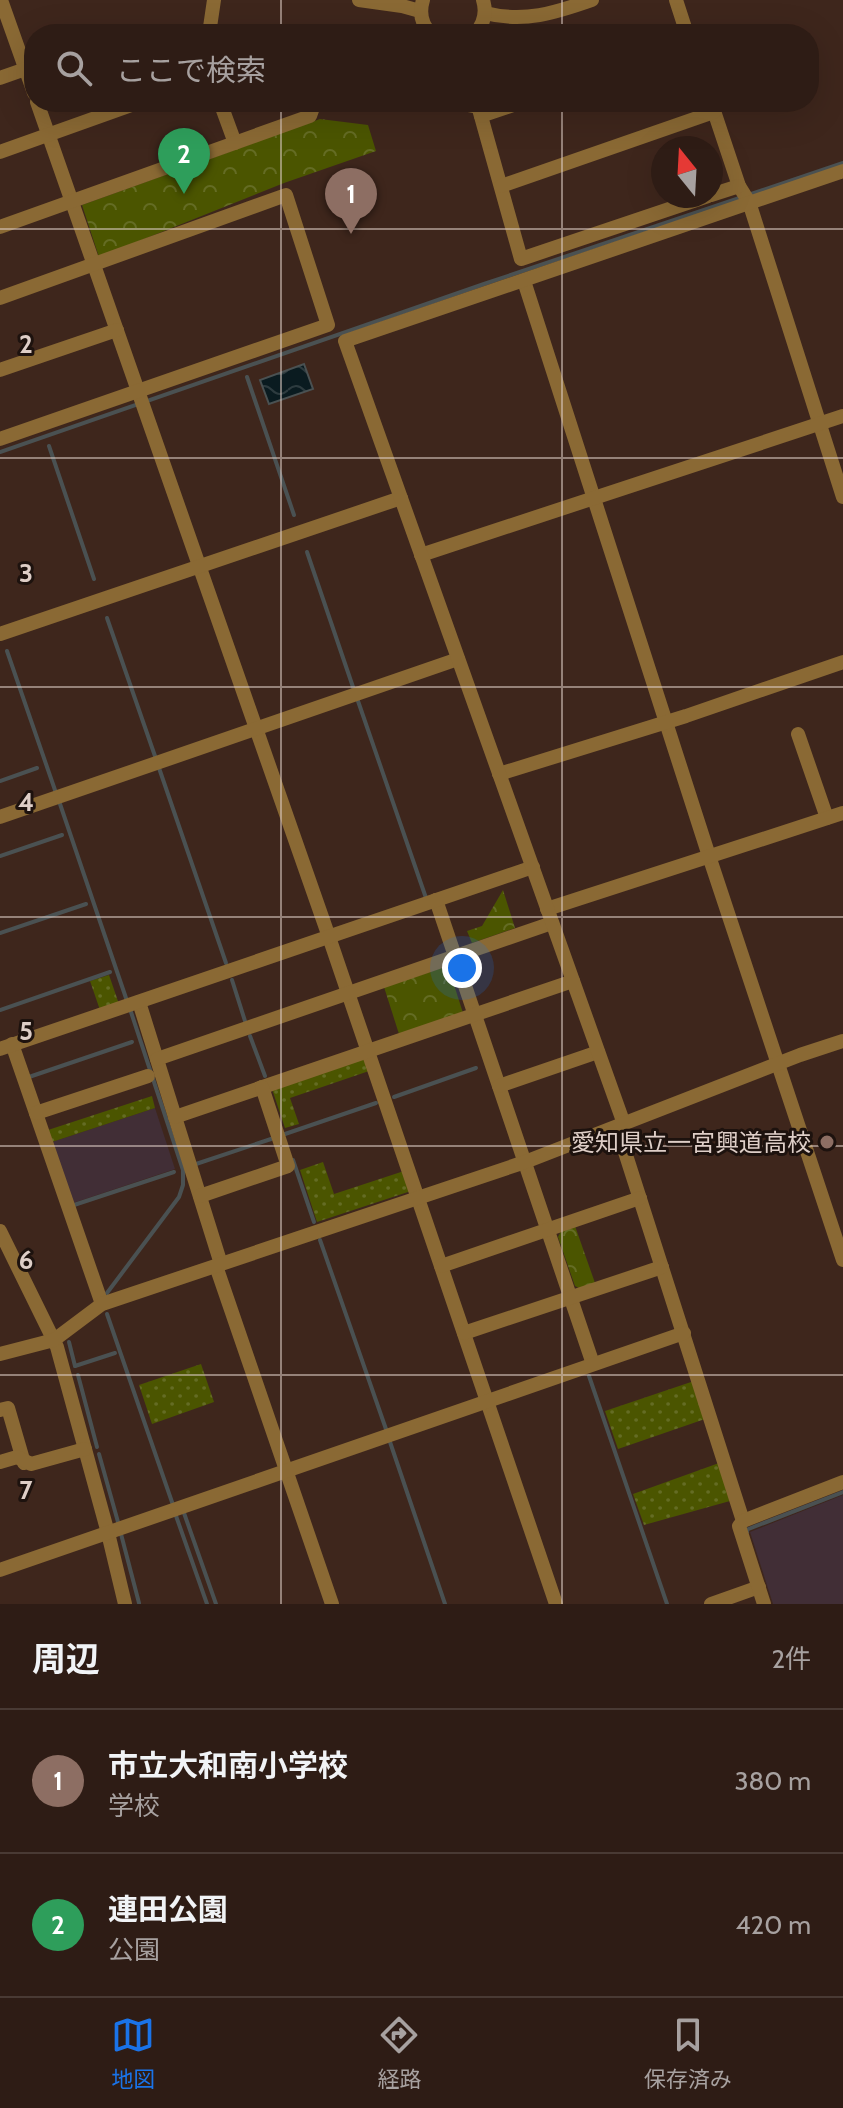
<!DOCTYPE html>
<html lang="ja">
<meta charset="utf-8">
<style>
body{margin:0;font-family:Cabin,"Noto Sans JP",sans-serif;background:#3a2922;color:#f1f3f6}
.compass{position:absolute;left:651px;top:136px;width:72px;height:72px;border-radius:50%;background:#2e1c15;box-shadow:0 8px 32px #0002;rotate:342deg}
.you{position:absolute;left:462px;top:968px;width:28px;height:28px;margin:-20px;border:6px solid #fff;border-radius:50%;background:#1a73e8;box-shadow:0 0 0 12px #1a73e833}
.badge{display:grid;place-items:center;width:52px;height:52px;border-radius:50%;background:#1a73e8;color:#fff;font-size:26px;font-weight:700}
.pin{position:absolute;translate:-50% -66px;filter:drop-shadow(0 2px 4px #0008)}
.pin::after{content:'';position:absolute;top:42px;width:28px;height:24px;background:inherit;clip-path:polygon(0 0,100% 0,50% 100%)}
.list{margin:0;padding:0;list-style:none}
h2{display:flex;justify-content:space-between;align-items:center;height:104px;margin:0;padding:0 32px;font-size:34px}
h2 small{font-size:26px;font-weight:400;color:#a7a1a0}
.list li{display:grid;grid-template-columns:52px 1fr auto;gap:24px;align-items:center;box-sizing:border-box;height:144px;padding:0 32px;border-top:2px solid #493a34}
.list b{display:block;font-size:30px;white-space:nowrap}
.list p{margin:0;font-size:26px;white-space:nowrap;color:#a7a1a0}
.list em{font-size:26px;font-style:normal;color:#a7a1a0}
.icon{flex:none;width:44px;height:44px;fill:none;stroke:currentColor;stroke-width:2;stroke-linecap:round;stroke-linejoin:round}
.map{position:relative;flex:none;width:843px;height:1604px;overflow:hidden}
.search{position:absolute;background:#2e1c15;box-shadow:0 8px 32px #0002;left:24px;right:24px;top:24px;height:88px;display:flex;align-items:center;gap:20px;box-sizing:border-box;padding:0 28px;border-radius:32px;color:#a7a1a0;font-size:30px}
.sheet{height:392px;background:#2e1c15}
nav{display:flex;justify-content:space-around;align-items:center;box-sizing:border-box;height:112px;border-top:2px solid #493a34;background:#2e1c15;font-size:22px;color:#a7a1a0}
nav a{display:grid;justify-items:center;gap:4px}
nav .on{color:#1a73e8}
.map>svg:first-child{display:block}
.industrial{fill:#412e36}
.grass{fill:url(#grass-dots)}
.park{fill:url(#park-crowns)}
.water{fill:url(#water-waves);stroke:#4a5152;stroke-width:2}
.lines{fill:none;stroke-linecap:round;stroke-linejoin:round}
.stream{stroke:#4a5152;stroke-width:4}
.minor{stroke:#8a6934;stroke-width:14}
.grid{fill:none;stroke:#decec7;stroke-width:2;stroke-opacity:0.55}
.education-dot{fill:#8d6e63;stroke:#1d120e;stroke-width:3}
.labels{text-anchor:middle;dominant-baseline:central;stroke-width:6;stroke-linejoin:round;paint-order:stroke}
.poi-label{font-size:24px;fill:#decec7;stroke:#1d120e;text-anchor:end}
.grid-label{font-size:26px;text-anchor:middle;font-weight:bold;fill:#decec7;stroke:#1d120e;stroke-width:6;stroke-linejoin:round;paint-order:stroke}
</style>
<div class="map">
<svg width="843" height="1604" viewBox="0 0 843 1604">
<defs>
<pattern id="grass-dots" width="8" height="8" patternUnits="userSpaceOnUse" patternTransform="scale(2)"><rect width="8" height="8" fill="#4b5500"/><path d="M2 2h.1M6 6h.1" fill="none" stroke="#646c24" stroke-width="1.8" stroke-linecap="round"/></pattern>
<pattern id="park-crowns" width="20" height="18" patternUnits="userSpaceOnUse" patternTransform="scale(2)"><rect width="20" height="18" fill="#4b5500"/><path d="M2 6a3 3 0 1 1 6 0M12 15a3 3 0 1 1 6 0" fill="none" stroke="#646c24"/></pattern>
<pattern id="water-waves" width="16" height="10" patternUnits="userSpaceOnUse" patternTransform="scale(2)"><rect width="16" height="10" fill="#0a1b20"/><path d="M0 5q4-4 8 0t8 0" fill="none" stroke="#2d3b3f"/></pattern>
</defs>
<rect width="100%" height="100%" fill="#3e261c"/>
<g class="industrial">
<polygon points="155,1108 175,1169 73,1203 52,1142"/>
<polygon points="843,1495 843,1604 773,1604 750,1532"/>
</g>
<g class="grass">
<polygon points="109,975 119,1004 100,1010 90,981"/>
<polygon points="365,1058 369,1071 290,1098 299,1124 285,1128 272,1089"/>
<polygon points="152,1096 155,1108 52,1142 48,1130"/>
<polygon points="323,1162 334,1194 404,1171 411,1191 317,1222 300,1170"/>
<polygon points="201,1364 214,1402 152,1424 139,1385"/>
<polygon points="694,1381 705,1419 618,1449 605,1411"/>
<polygon points="719,1463 730,1501 644,1525 633,1494"/>
</g>
<g class="park">
<polygon points="320,119 368,125 376,151 284,183 99,257 82,205"/>
<polygon points="503,890 515,928 472,943 467,931 482,926"/>
<polygon points="448,966 463,1013 399,1034 384,987"/>
<polygon points="575,1226 595,1283 579,1288 575,1286 558,1237 561,1231"/>
</g>
<polygon class="water" points="304,364 313,389 269,404 260,380"/>
<g class="lines">
<g class="stream">
<polyline points="247,377 294,515"/>
<polyline points="49,446 94,579"/>
<polyline points="0,452 484,284 843,163"/>
<polyline points="307,552 354,690"/>
<polyline points="107,618 156,759"/>
<polyline points="7,651 56,793"/>
<polyline points="358,701 426,898"/>
<polyline points="159,768 226,963"/>
<polyline points="0,781 37,768"/>
<polyline points="59,801 127,1001"/>
<polyline points="0,856 62,835"/>
<polyline points="0,933 86,904"/>
<polyline points="232,980 245,1021"/>
<polyline points="0,1010 110,972"/>
<polyline points="250,1036 265,1076"/>
<polyline points="29,1077 132,1042"/>
<polyline points="394,1097 476,1068"/>
<polyline points="285,1134 376,1103"/>
<polyline points="293,1160 314,1222"/>
<polyline points="196,1164 271,1139"/>
<polyline points="74,1205 174,1172"/>
<polyline points="320,1240 387,1432"/>
<polyline points="107,1293 179,1197 183,1185 183,1170 130,1009"/>
<polyline points="107,1314 173,1505"/>
<polyline points="69,1342 75,1366"/>
<polyline points="75,1366 115,1353"/>
<polyline points="78,1375 97,1447"/>
<polyline points="589,1376 667,1604"/>
<polyline points="390,1442 445,1604"/>
<polyline points="99,1454 118,1522"/>
<polyline points="175,1513 207,1604"/>
<polyline points="184,1513 216,1604"/>
<polyline points="747,1532 746,1530 843,1492"/>
<polyline points="121,1534 139,1603"/>
</g>
<g class="minor">
<polyline points="1,0 34,93"/>
<polyline points="359,0 402,6 420,11"/>
<path d="M423,0C419,13 421,24 431,34"/>
<polyline points="676,0 687,34"/>
<path d="M485,13C524,23 555,13 592,0"/>
<polyline points="209,34 214,0"/>
<path d="M475,34C484,24 487,13 483,0"/>
<polyline points="0,78 34,66"/>
<polyline points="37,102 329,937 556,1604"/>
<polyline points="220,102 235,143"/>
<polyline points="452,102 478,107"/>
<polyline points="477,102 521,259 708,196"/>
<polyline points="711,102 739,186 749,202 843,497"/>
<polyline points="481,116 522,102"/>
<polyline points="0,152 140,102"/>
<polyline points="501,186 714,112"/>
<polyline points="711,195 739,186"/>
<polyline points="0,227 310,116 315,102"/>
<polyline points="524,281 709,856 843,1260"/>
<polyline points="0,298 286,195 328,325 0,439"/>
<polyline points="0,370 117,330"/>
<polyline points="421,555 843,416"/>
<polyline points="0,634 401,498"/>
<polyline points="798,734 827,818"/>
<polyline points="499,774 686,716 843,662"/>
<polyline points="0,817 458,659"/>
<polyline points="436,900 593,1364"/>
<polyline points="547,909 843,813"/>
<polyline points="139,1002 221,1264"/>
<polyline points="12,1044 102,1304"/>
<polyline points="0,1049 533,867"/>
<polyline points="157,1059 552,923"/>
<polyline points="499,1086 598,1052"/>
<polyline points="36,1113 148,1076"/>
<polyline points="175,1117 573,981"/>
<polyline points="624,1124 345,341 843,171"/>
<polyline points="617,1127 743,1521"/>
<polyline points="200,1196 288,1166 262,1087"/>
<polyline points="0,1231 57,1347 108,1533 125,1604"/>
<polyline points="216,1266 332,1604"/>
<polyline points="441,1266 640,1198"/>
<polyline points="464,1333 662,1267"/>
<polyline points="0,1354 54,1340 102,1304 525,1162 800,1055 843,1041"/>
<polyline points="0,1410 8,1408 24,1463"/>
<polyline points="0,1462 17,1457 31,1464 85,1449"/>
<polyline points="0,1570 684,1333"/>
<polyline points="711,1604 759,1587"/>
<polyline points="764,1604 739,1526 743,1521 843,1482"/>
</g>
</g>
<path class="grid" d="M281,0V34M562,0V34M281,102V1604M562,102V1604M0,229H843M0,458H843M0,687H843M0,917H843M0,1146H843M0,1375H843"/>
<circle class="education-dot" cx="827" cy="1142" r="8"/>
<g class="labels">
<g class="poi-label">
<text x="811" y="1142">愛知県立一宮興道高校</text>
</g>
</g>
<g class="grid-label">
<text x="26" y="353">2</text>
<text x="26" y="582">3</text>
<text x="26" y="811">4</text>
<text x="26" y="1040">5</text>
<text x="26" y="1269">6</text>
<text x="26" y="1499">7</text>
</g>
</svg>
<svg class="compass" viewBox="-18 -18 36 36"><path d="M0-13l5 13h-10z" fill="#e53935"/><path d="M0 13l5-13h-10z" fill="#a7a1a0"/></svg>
<div class="you"></div>
<div class="pin badge" style="left:351px;top:234px;background:#8d6e63">1</div>
<div class="pin badge" style="left:184px;top:194px;background:#2e9e5b">2</div>
<div class="search"><svg class="icon" aria-label="search" viewBox="0 0 24 24"><circle cx="10" cy="10" r="6"/><path d="M15 15l6 6"/></svg>ここで検索</div>
</div>
<section class="sheet">
<h2>周辺<small>2件</small></h2>
<ul class="list">
<li><span class="badge" style="background:#8d6e63">1</span><div><b>市立大和南小学校</b><p>学校</p></div><em>380 m</em></li>
<li><span class="badge" style="background:#2e9e5b">2</span><div><b>連田公園</b><p>公園</p></div><em>420 m</em></li>
</ul>
</section>
<nav>
<a class="on"><svg class="icon" aria-label="map" viewBox="0 0 24 24"><path d="M3 6l6-2 6 2 6-2v14l-6 2-6-2-6 2zM9 4v14M15 6v14"/></svg>地図</a>
<a><svg class="icon" aria-label="directions" viewBox="0 0 24 24"><path d="M12 3l9 9-9 9-9-9zM9 14v-3h6M13 9l2 2-2 2"/></svg>経路</a>
<a><svg class="icon" aria-label="saved" viewBox="0 0 24 24"><path d="M7 4h10v16l-5-4-5 4z"/></svg>保存済み</a>
</nav>
